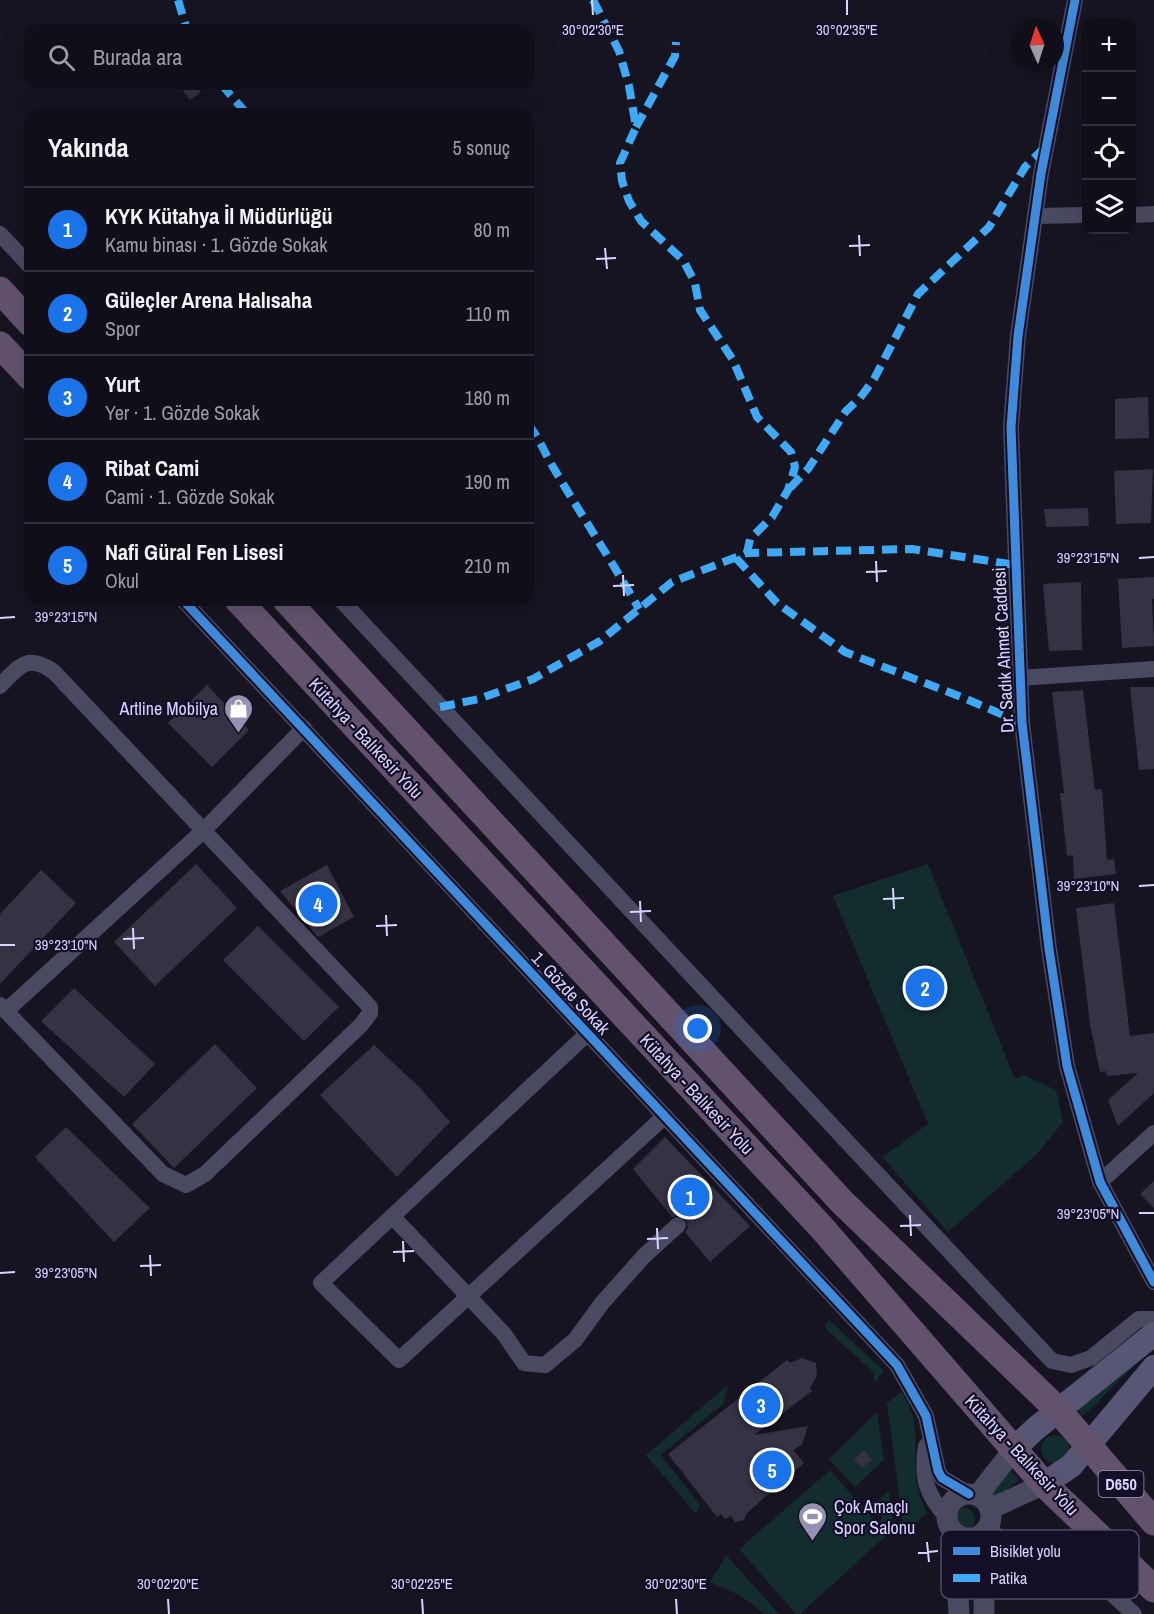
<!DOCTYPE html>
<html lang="tr">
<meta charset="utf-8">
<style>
body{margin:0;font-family:"Archivo Narrow",sans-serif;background:#1e1d26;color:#f1f3f6}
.controls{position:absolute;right:18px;top:18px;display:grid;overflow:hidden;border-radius:12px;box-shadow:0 6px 24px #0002}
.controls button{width:54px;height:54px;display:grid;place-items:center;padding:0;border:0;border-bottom:2px solid #302f38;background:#100f19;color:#f1f3f6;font:30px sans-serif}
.compass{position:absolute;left:1010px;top:18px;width:54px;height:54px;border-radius:50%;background:#100f19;box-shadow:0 6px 24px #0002;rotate:357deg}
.you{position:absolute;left:698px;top:1029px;width:21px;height:21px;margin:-15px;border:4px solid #fff;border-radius:50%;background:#1a73e8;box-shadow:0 0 0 9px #1a73e833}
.badge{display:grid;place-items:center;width:39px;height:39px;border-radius:50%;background:#1a73e8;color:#fff;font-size:20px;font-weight:700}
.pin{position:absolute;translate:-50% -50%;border:3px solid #fff;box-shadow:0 2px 6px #0006}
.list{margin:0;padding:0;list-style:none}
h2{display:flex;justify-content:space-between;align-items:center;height:78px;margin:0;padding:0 24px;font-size:26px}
h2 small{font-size:20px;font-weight:400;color:#9c9ca2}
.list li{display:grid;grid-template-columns:39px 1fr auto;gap:18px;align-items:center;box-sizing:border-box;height:84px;padding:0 24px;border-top:2px solid #302f38}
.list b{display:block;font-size:22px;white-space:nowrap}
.list p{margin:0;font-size:20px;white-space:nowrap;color:#9c9ca2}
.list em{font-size:20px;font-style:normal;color:#9c9ca2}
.icon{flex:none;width:33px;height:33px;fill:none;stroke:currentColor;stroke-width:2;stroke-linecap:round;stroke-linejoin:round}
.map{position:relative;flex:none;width:1154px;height:1614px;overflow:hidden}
.search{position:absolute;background:#100f19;box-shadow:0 6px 24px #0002;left:24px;top:24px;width:510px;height:66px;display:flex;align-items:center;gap:15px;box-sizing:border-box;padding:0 21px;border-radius:18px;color:#9c9ca2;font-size:22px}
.panel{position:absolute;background:#100f19;box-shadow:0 6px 24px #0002;left:24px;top:108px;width:510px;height:498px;border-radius:18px}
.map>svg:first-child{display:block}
.green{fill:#132c2d}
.building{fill:#343243}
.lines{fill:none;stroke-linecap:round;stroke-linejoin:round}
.minor{stroke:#4a4962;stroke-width:16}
.tertiary{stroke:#4a4962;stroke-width:21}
.secondary{stroke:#575674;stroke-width:24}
.trunk{stroke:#62526e;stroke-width:27}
.quiet{stroke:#3fa9f5;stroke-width:8;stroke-dasharray:15 8;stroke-linecap:butt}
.cycleway-casing{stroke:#130f26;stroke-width:13}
.cycleway{stroke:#408adc;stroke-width:9}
.ticks{fill:none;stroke:#d9d4ff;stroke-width:2}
.labels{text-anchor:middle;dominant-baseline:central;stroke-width:4.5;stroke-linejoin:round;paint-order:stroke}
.shield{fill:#130f26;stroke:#9e99be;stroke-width:1.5}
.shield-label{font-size:16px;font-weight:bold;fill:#d9d4ff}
.street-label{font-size:18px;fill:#d9d4ff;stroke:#130f26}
.poi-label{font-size:18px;fill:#d9d4ff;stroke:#130f26;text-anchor:end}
.key{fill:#130f26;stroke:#4e4a67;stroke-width:1.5}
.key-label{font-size:16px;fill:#d9d4ff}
.ticks-label{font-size:15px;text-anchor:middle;fill:#d9d4ff;stroke:#130f26;stroke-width:4.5;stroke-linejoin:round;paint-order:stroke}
</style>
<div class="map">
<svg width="1154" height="1614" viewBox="0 0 1154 1614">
<rect width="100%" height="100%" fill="#161421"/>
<g class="green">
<polygon points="928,864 1015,1079 1024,1075 1056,1090 1063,1122 1037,1154 948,1232 882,1157 928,1124 833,896"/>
<polygon points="829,1320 884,1371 875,1382 873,1372 827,1330 825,1325"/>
<polygon points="1154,1347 1083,1416 1075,1406"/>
<polygon points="728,1385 723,1404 661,1455 700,1505 696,1514 646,1455"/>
<path d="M901,1392C930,1432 902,1468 927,1513L908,1530L903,1525L887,1403Z"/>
<polygon points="877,1412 884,1460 855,1487 829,1459"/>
<circle cx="1055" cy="1449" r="14"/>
<polygon points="830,1470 887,1535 800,1614 796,1614 739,1549"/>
<polygon points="1010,1470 1019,1480 994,1499 991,1495"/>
<polygon points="889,1491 894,1532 891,1535 879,1522 882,1518 872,1505"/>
<circle cx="964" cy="1519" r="11"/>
<polygon points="726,1555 779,1614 764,1614 741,1596 710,1582"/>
</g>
<g class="building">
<polygon points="178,84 194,84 201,92 190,100"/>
<polygon points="1148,397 1149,438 1115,439 1115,399"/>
<polygon points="1153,469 1151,523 1116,524 1114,471"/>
<polygon points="1088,508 1089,526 1046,527 1044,509"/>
<polygon points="1154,577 1154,599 1152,599 1154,646 1122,648 1118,579"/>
<polygon points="1081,582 1082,650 1049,651 1043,584"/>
<polygon points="207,685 249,730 212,767 168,723"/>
<polygon points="1130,687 1154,687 1154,769 1139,770"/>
<polygon points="1083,690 1095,790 1102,789 1107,860 1114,859 1116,874 1074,879 1073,855 1067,856 1060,793 1064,793 1052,692"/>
<polygon points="196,864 237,908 155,986 114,942"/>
<polygon points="327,865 354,917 318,937 280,891"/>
<polygon points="41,870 76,903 0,984 0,914"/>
<polygon points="1114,903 1130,1036 1154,1033 1154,1093 1118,1126 1108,1100 1138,1073 1107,1076 1106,1071 1100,1072 1090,1024 1076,908"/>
<polygon points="258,926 339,1007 304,1041 223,960"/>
<polygon points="74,988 155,1064 124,1097 41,1021"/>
<polygon points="215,1044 257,1088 174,1168 132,1124"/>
<polygon points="374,1045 419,1087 450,1122 397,1177 320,1095"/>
<polygon points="66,1127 150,1208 114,1242 35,1157"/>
<polygon points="665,1137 750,1226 710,1262 685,1232 688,1228 686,1218 681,1215 672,1217 633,1169"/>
<polygon points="1154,1181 1154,1208 1140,1194"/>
<polygon points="802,1358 816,1363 817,1376 810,1388 812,1391 754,1435 808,1426 802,1445 793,1450 804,1463 747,1513 744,1520 735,1522 731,1516 725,1519 721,1514 717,1517 668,1454 787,1360 790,1363"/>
<polygon points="864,1450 872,1460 862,1468 854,1459"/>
</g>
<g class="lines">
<g class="minor">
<polyline points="1075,0 1041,174 1018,336 1011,427 1022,723 1049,949 1067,1066 1100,1182 1154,1282"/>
<polyline points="1132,215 1154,214"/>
<polyline points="1035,216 1086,215"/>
<polyline points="0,234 30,266"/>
<polyline points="183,600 897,1365 926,1416 938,1471 942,1478 969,1494"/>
<polyline points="341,600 1052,1361 1071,1365 1091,1358 1139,1319 1154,1319"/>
<polyline points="1019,678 1154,669"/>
<path d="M0,686C19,666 28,653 54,672L370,1007V1013L361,1025L205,1174L186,1185L163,1174L0,1005"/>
<polyline points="6,1011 203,831 304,728"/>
<polyline points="586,1035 321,1283 399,1360 665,1116"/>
<polyline points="1100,1182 1154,1133"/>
<polyline points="392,1216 504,1334 524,1363 545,1365 575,1340 602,1303 644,1256 678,1225"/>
<path d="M926,1446C921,1479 926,1494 948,1519"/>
<path d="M988,1527C1012,1556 1057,1554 1088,1574C1104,1585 1119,1601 1134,1614"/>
</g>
<g class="tertiary">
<circle cx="969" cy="1516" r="22"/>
<polyline points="978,1495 1014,1449"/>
<polyline points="990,1509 1044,1484"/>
<polyline points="954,1532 959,1614"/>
<polyline points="984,1532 984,1614"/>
</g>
<g class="secondary">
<polyline points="1014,1449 1035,1429 1154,1334"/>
<polyline points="1044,1484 1071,1466 1154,1367"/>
</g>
<g class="trunk">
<polyline points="0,290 30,323"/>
<polyline points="0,345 30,377"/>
<polyline points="238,600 822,1228 1044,1484 1154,1589"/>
<polyline points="286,600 842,1202 1058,1410 1154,1522"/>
</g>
<g class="quiet">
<polyline points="178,0 187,30"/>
<polyline points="593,0 619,51 629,86 636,127 620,163 622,181 629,201 641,221 683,260 695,283 700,310 733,360 757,417 791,452 795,467 788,490 772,517 750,539 747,553"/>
<polyline points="221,84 247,114"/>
<polyline points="636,127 675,56 676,42"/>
<path d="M528,424C539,437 544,452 553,467C581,515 612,561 639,609"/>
<polyline points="790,488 808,469 846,411 860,398 874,379 918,294 989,227 1025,167 1044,148"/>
<polyline points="736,558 777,603 845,652 964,698 1022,723"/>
<polyline points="440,707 479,699 533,679 600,641 672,582 747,553 912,549 1016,565"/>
</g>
<defs>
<g id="cycleway">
<polyline points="1075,0 1041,174 1018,336 1011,427 1022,723 1049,949 1067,1066 1100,1182 1154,1282"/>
<polyline points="183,600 897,1365 926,1416 938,1471 942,1478 969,1494"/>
</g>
</defs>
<use href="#cycleway" class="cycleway-casing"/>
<use href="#cycleway" class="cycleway"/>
</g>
<path class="ticks" d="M592,0L593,15M847,0V15M859,235L860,256M849,246L870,245M605,248L607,269M596,259L616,258M1139,558L1154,557M876,561L877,582M866,572L887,571M623,575L624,596M613,586L634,585M0,618L15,617M1139,886L1154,885M893,888L894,909M883,899L904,898M640,901L641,922M630,912L651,911M386,915L387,936M376,926L397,925M133,928L134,949M123,939L144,938M0,945H15M1139,1213H1154M910,1215L911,1236M900,1226L921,1225M657,1228L658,1249M647,1239L668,1238M403,1241L404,1262M393,1252L414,1251M150,1255L151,1276M140,1266L161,1265M0,1273L15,1272M927,1542L929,1562M918,1553L938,1551M168,1599L169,1614M422,1599L423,1614M676,1599L677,1614"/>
<defs>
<symbol id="shop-pin" viewBox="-11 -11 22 30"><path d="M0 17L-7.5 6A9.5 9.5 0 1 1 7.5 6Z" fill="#9591b1" stroke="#130f26"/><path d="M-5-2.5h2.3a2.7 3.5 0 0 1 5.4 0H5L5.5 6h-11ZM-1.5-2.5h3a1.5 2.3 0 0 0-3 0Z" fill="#fff"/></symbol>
<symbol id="stadium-pin" viewBox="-11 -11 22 30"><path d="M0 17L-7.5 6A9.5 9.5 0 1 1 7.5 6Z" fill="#9591b1" stroke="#130f26"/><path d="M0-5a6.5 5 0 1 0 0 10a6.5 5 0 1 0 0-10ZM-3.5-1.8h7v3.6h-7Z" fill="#fff"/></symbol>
</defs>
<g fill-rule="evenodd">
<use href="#shop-pin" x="222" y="692" width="33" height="45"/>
<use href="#stadium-pin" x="796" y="1500" width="33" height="45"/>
</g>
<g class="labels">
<rect class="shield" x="1098.5" y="1471" width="45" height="26" rx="4.5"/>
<g class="shield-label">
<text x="1121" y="1484">D650</text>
</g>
<g class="street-label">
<text transform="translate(1003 650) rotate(-93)">Dr. Sadık Ahmet Caddesi</text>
<text transform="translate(366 738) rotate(47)">Kütahya - Balıkesir Yolu</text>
<text transform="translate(571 993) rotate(47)">1. Gözde Sokak</text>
<text transform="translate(697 1094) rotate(47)">Kütahya - Balıkesir Yolu</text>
<text transform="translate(1022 1455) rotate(47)">Kütahya - Balıkesir Yolu</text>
</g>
<g class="poi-label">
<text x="218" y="708">Artline Mobilya</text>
<text x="834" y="1506" text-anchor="start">Çok Amaçlı<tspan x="834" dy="21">Spor Salonu</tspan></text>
</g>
</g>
<rect x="941" y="1530" width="198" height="69" rx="9" class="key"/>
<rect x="953" y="1547" width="27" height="8" fill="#408adc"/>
<rect x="953" y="1574" width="27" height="8" fill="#3fa9f5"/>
<g class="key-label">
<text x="990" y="1557">Bisiklet yolu</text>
<text x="990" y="1584">Patika</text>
</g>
<g class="ticks-label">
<text x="593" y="35">30°02'30"E</text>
<text x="847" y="35">30°02'35"E</text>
<text x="1088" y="563">39°23'15"N</text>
<text x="66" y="622">39°23'15"N</text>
<text x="1088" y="891">39°23'10"N</text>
<text x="66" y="950">39°23'10"N</text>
<text x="1088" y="1219">39°23'05"N</text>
<text x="66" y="1278">39°23'05"N</text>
<text x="168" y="1589">30°02'20"E</text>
<text x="422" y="1589">30°02'25"E</text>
<text x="676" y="1589">30°02'30"E</text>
</g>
</svg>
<div class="controls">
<button>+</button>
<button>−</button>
<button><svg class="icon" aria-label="locate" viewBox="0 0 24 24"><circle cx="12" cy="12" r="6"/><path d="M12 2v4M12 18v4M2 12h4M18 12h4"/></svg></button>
<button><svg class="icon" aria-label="layers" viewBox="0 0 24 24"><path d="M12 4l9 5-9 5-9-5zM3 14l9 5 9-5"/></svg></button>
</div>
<svg class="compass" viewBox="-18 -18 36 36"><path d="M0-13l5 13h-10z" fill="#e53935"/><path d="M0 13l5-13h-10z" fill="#9c9ca2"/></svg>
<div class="you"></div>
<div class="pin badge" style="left:690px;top:1197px">1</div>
<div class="pin badge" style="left:925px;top:988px">2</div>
<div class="pin badge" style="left:761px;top:1405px">3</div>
<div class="pin badge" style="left:318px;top:904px">4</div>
<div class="pin badge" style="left:772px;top:1470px">5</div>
<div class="search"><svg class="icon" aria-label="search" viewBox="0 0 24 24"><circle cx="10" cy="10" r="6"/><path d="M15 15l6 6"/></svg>Burada ara</div>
<section class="panel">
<h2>Yakında<small>5 sonuç</small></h2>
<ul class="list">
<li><span class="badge">1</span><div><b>KYK Kütahya İl Müdürlüğü</b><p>Kamu binası · 1. Gözde Sokak</p></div><em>80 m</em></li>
<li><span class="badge">2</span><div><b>Güleçler Arena Halısaha</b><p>Spor</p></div><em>110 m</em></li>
<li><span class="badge">3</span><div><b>Yurt</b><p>Yer · 1. Gözde Sokak</p></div><em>180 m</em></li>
<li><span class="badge">4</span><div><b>Ribat Cami</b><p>Cami · 1. Gözde Sokak</p></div><em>190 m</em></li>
<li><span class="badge">5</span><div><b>Nafi Güral Fen Lisesi</b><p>Okul</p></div><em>210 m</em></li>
</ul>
</section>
</div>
